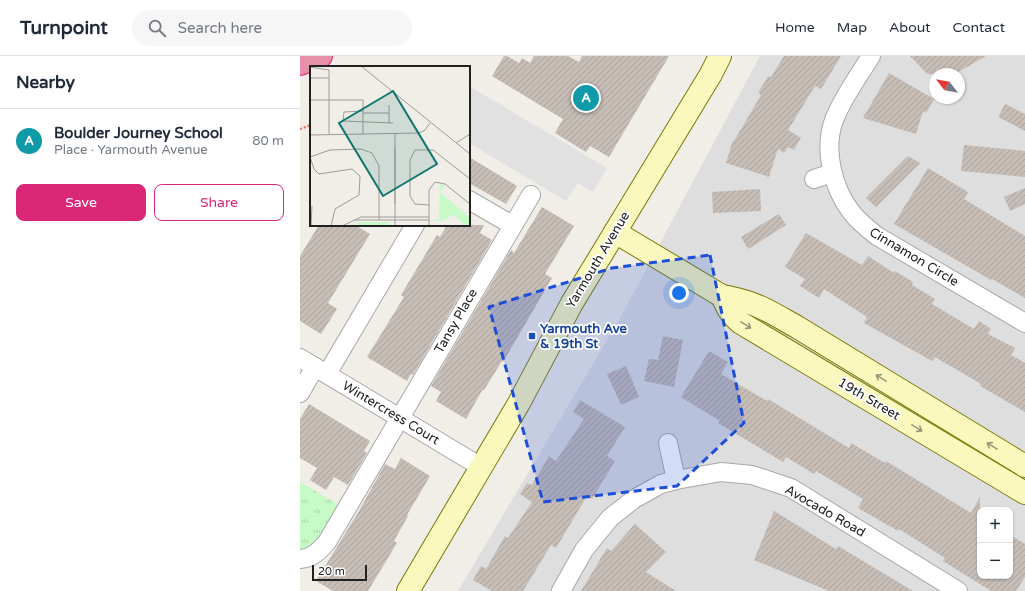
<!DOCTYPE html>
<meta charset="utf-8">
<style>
body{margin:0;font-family:"Varela Round",sans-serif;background:#f6f6f7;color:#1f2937}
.controls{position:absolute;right:12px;bottom:12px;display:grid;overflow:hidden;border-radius:8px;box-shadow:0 1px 3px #0004}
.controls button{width:36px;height:36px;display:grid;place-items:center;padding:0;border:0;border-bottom:1px solid #e0e1e3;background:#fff;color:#1f2937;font:20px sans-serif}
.compass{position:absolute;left:629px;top:12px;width:36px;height:36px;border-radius:50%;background:#fff;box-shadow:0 1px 3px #0004;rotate:301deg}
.scale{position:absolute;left:12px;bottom:10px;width:55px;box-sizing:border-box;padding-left:4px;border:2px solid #212121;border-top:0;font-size:11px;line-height:14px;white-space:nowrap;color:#212121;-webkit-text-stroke:3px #fff;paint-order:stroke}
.you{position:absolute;left:379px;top:237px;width:14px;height:14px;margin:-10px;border:3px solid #fff;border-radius:50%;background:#1a73e8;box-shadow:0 0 0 6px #1a73e833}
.badge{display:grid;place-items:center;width:26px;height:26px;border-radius:50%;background:#db2777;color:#fff;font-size:13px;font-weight:700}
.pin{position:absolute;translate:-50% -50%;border:2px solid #fff;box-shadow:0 1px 4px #0006}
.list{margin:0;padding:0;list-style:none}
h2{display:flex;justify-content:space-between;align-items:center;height:52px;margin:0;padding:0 16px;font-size:17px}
h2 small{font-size:13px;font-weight:400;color:#747a83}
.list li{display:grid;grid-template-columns:26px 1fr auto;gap:12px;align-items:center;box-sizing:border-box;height:64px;padding:0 16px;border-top:1px solid #e0e1e3}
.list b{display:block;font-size:15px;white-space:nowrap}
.list p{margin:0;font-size:13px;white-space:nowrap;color:#747a83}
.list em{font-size:13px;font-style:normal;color:#747a83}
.actions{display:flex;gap:8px;padding:12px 16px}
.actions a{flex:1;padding:9px 0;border:1px solid #db2777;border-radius:8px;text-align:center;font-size:14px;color:#db2777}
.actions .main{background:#db2777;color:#fff}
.icon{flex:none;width:22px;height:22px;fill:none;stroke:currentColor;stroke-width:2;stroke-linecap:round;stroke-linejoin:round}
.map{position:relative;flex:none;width:725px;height:535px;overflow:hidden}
header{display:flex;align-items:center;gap:24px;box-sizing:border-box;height:56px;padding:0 20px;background:#fff;border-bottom:1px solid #e0e1e3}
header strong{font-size:19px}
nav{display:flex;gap:22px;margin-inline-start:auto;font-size:14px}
.search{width:280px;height:36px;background:#f6f6f7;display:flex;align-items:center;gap:10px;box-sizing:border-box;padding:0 14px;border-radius:22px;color:#747a83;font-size:15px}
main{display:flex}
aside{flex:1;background:#fff}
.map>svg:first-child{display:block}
.residential{fill:#dfdede;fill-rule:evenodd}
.park{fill:url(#park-tufts)}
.parking{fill:#e1e1e1}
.building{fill:url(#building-hatch)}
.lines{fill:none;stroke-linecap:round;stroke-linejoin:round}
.street-casing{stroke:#a8a8a8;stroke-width:20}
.secondary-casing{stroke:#767b05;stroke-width:24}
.highway-casing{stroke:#dc2873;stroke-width:24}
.path{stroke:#fa7470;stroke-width:2.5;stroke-dasharray:2 2;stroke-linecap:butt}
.street{stroke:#fff;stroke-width:18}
.secondary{stroke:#faf8bd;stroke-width:22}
.highway{stroke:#e890a7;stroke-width:22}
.oneway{stroke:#989777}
.marked{fill:#1d4ed8;fill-opacity:0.2;stroke:#1d4ed8;stroke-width:3;stroke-dasharray:8 5;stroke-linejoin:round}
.transit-dot{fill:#1a4fb4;stroke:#fff;stroke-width:1.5}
.labels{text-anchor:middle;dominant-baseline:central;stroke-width:3.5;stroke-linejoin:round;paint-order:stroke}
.street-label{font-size:13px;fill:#212121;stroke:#fff}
.transit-label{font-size:13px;font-weight:bold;fill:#164399;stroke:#fff;text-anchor:start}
.inset-road{fill:none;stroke:#9e9b98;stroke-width:1}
.view{fill:#0f766e;fill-opacity:0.15;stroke:#0f766e;stroke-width:2}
.inset-edge{fill:none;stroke:#212121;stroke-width:2}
</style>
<header>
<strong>Turnpoint</strong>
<div class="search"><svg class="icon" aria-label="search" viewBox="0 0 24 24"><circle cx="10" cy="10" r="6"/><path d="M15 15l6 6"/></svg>Search here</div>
<nav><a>Home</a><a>Map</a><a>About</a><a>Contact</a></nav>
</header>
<main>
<aside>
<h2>Nearby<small></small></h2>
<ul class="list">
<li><span class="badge" style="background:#0f9aa8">A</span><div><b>Boulder Journey School</b><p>Place · Yarmouth Avenue</p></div><em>80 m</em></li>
</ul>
<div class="actions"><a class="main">Save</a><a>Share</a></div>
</aside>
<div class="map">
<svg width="725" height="535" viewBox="0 0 725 535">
<defs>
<pattern id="park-tufts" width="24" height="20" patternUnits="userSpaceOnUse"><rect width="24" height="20" fill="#c6fac6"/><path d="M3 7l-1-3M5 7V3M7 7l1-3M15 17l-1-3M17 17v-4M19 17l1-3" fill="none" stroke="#aad6aa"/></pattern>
<pattern id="building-hatch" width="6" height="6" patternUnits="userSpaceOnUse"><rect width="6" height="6" fill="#c6bdb7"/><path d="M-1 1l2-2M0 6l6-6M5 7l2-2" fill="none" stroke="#aaa29d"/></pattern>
</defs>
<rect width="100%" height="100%" fill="#f1ede7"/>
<path class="residential" d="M460,0H725V535H158L319,264ZM635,18H659V42H635ZM680,454H710V520H680Z"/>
<polygon class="park" points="0,426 39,449 20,481 9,492 0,494"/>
<polygon class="parking" points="169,30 307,112 293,136 278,127 266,145 169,87"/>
<g class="building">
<polygon points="204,0 207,0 219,7 222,2 230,7 234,0 268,0 279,6 282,0 369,0 309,101 290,90 286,96 255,77 263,63 192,20"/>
<polygon points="484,0 541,0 521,33 515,30 488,74 501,82 494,94 488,91 484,97 478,93 469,121 426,107 433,84 434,85 461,39 458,37 468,20 471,21"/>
<polygon points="610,0 686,0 655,18 627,18"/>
<polygon points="589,17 634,43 626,57 623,55 616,78 563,62"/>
<polygon points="705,48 725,58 725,75 698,61"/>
<polygon points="664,89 725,95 725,121 661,115"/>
<polygon points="608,100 620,107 576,151 566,142"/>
<polygon points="169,101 217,130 206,148 169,127"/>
<polygon points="628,112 668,136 664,143 725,180 725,242 692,223 691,224 594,168"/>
<polygon points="725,132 725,148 710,155 704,141"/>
<polygon points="460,133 461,155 413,157 412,136"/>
<polygon points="242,151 274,170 245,218 252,222 203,306 202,305 184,334 183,333 166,363 136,345 141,336 131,330 211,194 214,197"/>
<polygon points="479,158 486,169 448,193 441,181"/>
<polygon points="19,169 55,169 70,178 28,247 37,253 21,278 0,265 0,200"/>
<polygon points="147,169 184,169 180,177 192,184 113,319 111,318 107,325 67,301 104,241 101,239 137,179 140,181"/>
<polygon points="506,177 562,209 568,200 594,217 595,215 613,226 612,229 635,243 632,248 674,273 679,265 691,273 688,278 715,292 711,299 725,307 725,356 680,330 681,328 635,301 632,305 564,267 567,261 524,233 519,242 500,230 505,223 485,211"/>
<polygon points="363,280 383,284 374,331 344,325 349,303 358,304"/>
<polygon points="409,295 428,306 421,318 467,345 468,343 549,392 551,387 585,407 586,405 671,457 680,441 680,520 710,520 710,479 725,488 725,521 716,535 691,535 643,505 645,502 599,473 598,475 558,452 563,443 516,415 514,418 486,401 483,406 418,367 420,365 381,341"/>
<polygon points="326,310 339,341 321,349 307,318"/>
<polygon points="280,344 325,371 307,400 315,405 292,443 287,440 256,492 251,489 223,535 192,535 173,524 181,510 186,513 205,480 208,482 232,446 220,438 227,427 232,429 249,400 256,405 284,363 273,356"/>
<polygon points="9,348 70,385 64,395 67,397 48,429 34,421 26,434 10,424 17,412 0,402 0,363"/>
<polygon points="101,402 130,420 107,459 108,460 94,485 97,487 68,535 33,535 16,525 59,455 85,408 95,413"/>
<polygon points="474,455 536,493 538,490 613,535 529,535 454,504"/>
<polygon points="335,468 366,496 346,516 376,535 281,535 307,492 311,495"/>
</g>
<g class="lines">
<defs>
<g id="street">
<path d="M571,0C558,21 543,41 534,64C523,94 533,133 552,157C559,166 568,173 577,180L725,267"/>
<polyline points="514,123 532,117"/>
<polyline points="169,144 212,169"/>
<polyline points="0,302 181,411"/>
<polyline points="27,318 115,169"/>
<polyline points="0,337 15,311"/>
<polyline points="368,387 376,424"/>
<path d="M0,503C13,502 19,495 27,486L231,139"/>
<polyline points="261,535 284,494 310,462 334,443 361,428 376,424 421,416 452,419 491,432 658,535"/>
</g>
<g id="secondary">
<path d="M315,176L422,240C428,241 434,242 440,244C461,249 479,261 497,271L725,410"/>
<path d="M422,240C428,253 430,258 441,267L725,437"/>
<polyline points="108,535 219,347 272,247 411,18 420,0"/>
</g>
<polyline id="highway" points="0,8 21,0"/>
</defs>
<use href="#street" class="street-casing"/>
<use href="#secondary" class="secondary-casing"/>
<use href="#highway" class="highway-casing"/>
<polyline class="path" points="0,73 11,69"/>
<use href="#street" class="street"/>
<use href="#secondary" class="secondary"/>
<use href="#highway" class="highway"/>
</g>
<defs><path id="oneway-shaft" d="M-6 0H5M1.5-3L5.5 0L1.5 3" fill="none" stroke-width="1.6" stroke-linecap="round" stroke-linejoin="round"/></defs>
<g class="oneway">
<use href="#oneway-shaft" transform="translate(446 269) rotate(32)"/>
<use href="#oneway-shaft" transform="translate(581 322) rotate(-149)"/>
<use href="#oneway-shaft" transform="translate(617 372) rotate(31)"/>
<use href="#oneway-shaft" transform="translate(692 390) rotate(-149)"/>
</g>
<path class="marked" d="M410,199L444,367L377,430L243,446L189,251L312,212Z"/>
<rect class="transit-dot" x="228" y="276" width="8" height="8" rx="2"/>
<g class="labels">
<g class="street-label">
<text transform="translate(614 201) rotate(31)">Cinnamon Circle</text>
<text transform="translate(298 204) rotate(-59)">Yarmouth Avenue</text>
<text transform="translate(156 265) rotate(-60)">Tansy Place</text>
<text transform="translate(569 343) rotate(31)">19th Street</text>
<text transform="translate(91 357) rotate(31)">Wintercress Court</text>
<text transform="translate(525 455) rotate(30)">Avocado Road</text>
</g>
<g class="transit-label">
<text x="240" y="273">Yarmouth Ave<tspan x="240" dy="15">&amp; 19th St</tspan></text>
</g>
</g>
<g transform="translate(10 10)">
<rect width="160" height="160" fill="#f1ede7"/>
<path d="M130,118L135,120L130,126L160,152V160H156L144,149L131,155H121L129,153ZM47,156H79L80,160H48Z" fill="#c6fac6"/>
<path class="inset-road" d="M51,0L160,88M0,1L19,4V68M0,12H19M0,34H53V68M79,39V57M53,45L34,46L33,55L83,57M53,47H79M85,67V138M0,69L108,67L114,65L120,57M146,77L160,68M0,91L20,84L51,83L62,87L69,100V154M0,91L4,103L9,108L42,103L50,110L49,129L25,143L21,160M119,139L105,138L100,130V94L105,84H123L160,113M45,154H119M1,160L2,140M32,160L51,151H119M85,160V82M119,160V124L125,116L135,118L160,138"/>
<path class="view" d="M83,25L127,98L73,130L29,57Z"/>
<rect width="160" height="160" class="inset-edge"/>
</g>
</svg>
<div class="controls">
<button>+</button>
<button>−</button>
</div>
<svg class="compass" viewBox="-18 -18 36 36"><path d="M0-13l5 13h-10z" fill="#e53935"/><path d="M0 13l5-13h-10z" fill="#747a83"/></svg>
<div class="scale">20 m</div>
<div class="you"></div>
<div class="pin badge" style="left:286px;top:42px;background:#0f9aa8">A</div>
</div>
</main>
